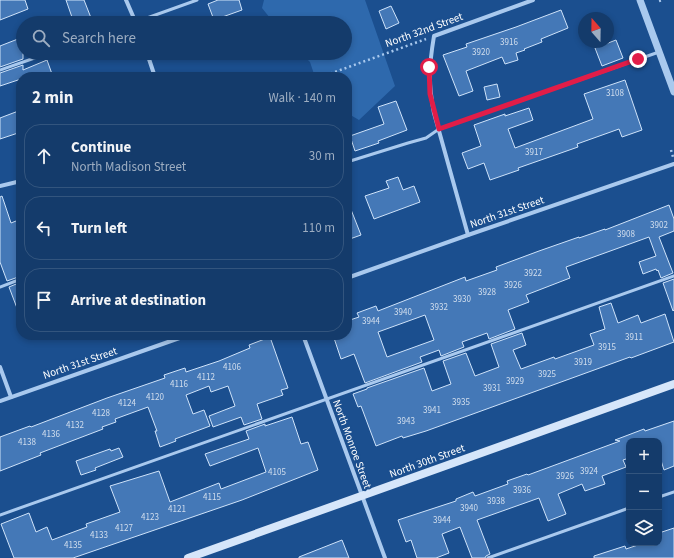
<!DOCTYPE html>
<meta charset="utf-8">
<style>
body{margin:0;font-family:"Source Sans 3",sans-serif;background:#214673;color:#f1f3f6}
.controls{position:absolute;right:12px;bottom:12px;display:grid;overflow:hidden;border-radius:8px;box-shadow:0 2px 6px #0003}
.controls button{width:36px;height:36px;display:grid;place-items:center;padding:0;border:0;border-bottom:1px solid #33557e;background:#143b6b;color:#f1f3f6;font:20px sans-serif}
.compass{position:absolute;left:578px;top:12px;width:36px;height:36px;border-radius:50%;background:#143b6b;box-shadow:0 2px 6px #0003;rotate:340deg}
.stop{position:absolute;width:12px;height:12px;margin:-9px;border:3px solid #e11d48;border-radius:50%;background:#fff}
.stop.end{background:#e11d48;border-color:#fff;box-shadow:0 1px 4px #0008}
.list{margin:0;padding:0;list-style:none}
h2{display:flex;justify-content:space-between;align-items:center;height:52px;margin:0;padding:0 16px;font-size:17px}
h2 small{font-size:13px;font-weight:400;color:#9dadc1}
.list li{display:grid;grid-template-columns:26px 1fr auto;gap:12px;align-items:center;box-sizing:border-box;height:64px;margin:0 8px 8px;padding:0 8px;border:1px solid #33557e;border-radius:16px}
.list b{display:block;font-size:15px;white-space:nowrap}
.list p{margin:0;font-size:13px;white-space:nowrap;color:#9dadc1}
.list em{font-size:13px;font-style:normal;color:#9dadc1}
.icon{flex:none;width:22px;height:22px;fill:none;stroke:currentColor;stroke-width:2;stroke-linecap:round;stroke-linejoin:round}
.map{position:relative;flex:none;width:674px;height:558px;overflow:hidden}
.search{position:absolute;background:#143b6b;box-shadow:0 2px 6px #0003;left:16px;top:16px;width:336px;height:44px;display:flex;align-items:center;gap:10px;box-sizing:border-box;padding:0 14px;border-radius:22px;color:#9dadc1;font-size:15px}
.panel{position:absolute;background:#143b6b;box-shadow:0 2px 6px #0003;left:16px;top:72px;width:336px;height:268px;border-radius:16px}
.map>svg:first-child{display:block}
.green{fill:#2e69ad}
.building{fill:#4478b7;stroke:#cfe3fa;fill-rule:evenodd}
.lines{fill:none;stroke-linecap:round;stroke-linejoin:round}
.path{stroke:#a9c9ee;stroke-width:2.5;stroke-dasharray:2 3;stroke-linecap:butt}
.service{stroke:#a9c9ee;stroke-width:3}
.minor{stroke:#a9c9ee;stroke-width:4}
.tertiary{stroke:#a9c9ee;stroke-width:7}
.secondary{stroke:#d6e6fa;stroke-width:8}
.route{stroke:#e11d48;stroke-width:5}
.labels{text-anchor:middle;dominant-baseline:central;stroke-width:4;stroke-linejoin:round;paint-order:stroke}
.number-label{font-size:9px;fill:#d0dded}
.street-label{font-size:11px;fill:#fff;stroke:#1b4f8f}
</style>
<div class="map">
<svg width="674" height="558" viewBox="0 0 674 558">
<rect width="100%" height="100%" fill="#1b4f8f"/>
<polygon class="green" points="264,0 365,0 395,86 359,120 347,113 347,77 315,77 310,62 301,53 345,53 345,23 274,23 262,8"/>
<g class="building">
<polygon points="0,0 25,0 28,9 0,20"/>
<polygon points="66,0 84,0 93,23 74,23"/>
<polygon points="218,0 239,0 242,10 214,20 208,4"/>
<polygon points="391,6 399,23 386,29 379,11"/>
<polygon points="561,10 568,28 541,39 542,42 524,49 525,50 516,53 518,60 505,64 502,57 466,71 473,91 459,96 443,55 467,47 466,44 516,27"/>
<polygon points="23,37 23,59 0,67 0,46"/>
<polygon points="616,40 623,58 602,66 595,48"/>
<polygon points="47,60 52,74 45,77 21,77 21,79 0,86 0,73 23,65 23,70"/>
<polygon points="625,80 642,130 622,137 619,129 577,144 578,147 518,168 519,170 490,180 484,163 468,169 462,153 481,146 474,125 505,114 505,116 529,108 533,120 508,129 515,148 593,119 584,94"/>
<polygon points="497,84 500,97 487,100 484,87"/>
<polygon points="396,101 407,130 378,141 379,143 355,151 350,136 384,124 378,107"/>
<polygon points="21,110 21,132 0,139 0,118"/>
<polygon points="398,177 403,190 414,186 420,202 374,219 365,196 389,188 386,181"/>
<polygon points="2,196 11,223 21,219 21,276 7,281 0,262 0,197"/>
<polygon points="347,202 348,202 361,235 347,240"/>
<path d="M669,205L674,219V231L659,237L673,273L661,278L658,270L657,271L656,269L643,274L639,262L656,256L649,237L566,267L570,278L526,295L529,302L508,310L515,329L489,339L487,333L462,342L464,347L441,356L439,350L420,357L422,362L365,383L354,354L341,359L333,335H347V321L359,317L357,313L376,306L378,311L465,277L466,281L497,270L496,267L539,251L579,237V238L605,229V230ZM425,315L434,340L387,357L378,332Z"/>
<polygon points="674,279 674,310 673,311 663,283"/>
<polygon points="21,282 21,316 20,316 9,287"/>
<polygon points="611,303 618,323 638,315 641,323 665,314 674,342 631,358 630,357 426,431 403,438 402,436 376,446 361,406 358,407 353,394 367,389 367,388 424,368 432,391 451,384 443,361 466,353 475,376 499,367 491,344 522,333 526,345 513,350 521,369 554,357 555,359 594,345 590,334 605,329 599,307"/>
<polygon points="270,337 288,388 281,390 283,395 257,404 262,419 244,425 241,417 213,427 209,416 235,406 228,386 211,392 209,386 186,395 193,414 204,410 210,426 175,439 176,441 160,447 155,431 157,431 148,407 115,419 116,422 102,427 103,429 40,453 41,455 0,471 0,437 30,426 31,427 107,398 165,378 164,375 185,368 186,372 219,361 250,348 249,345"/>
<polygon points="292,417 301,444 308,442 318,470 242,500 73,558 14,558 1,524 29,513 36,532 47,527 52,540 87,527 86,524 120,512 110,486 159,471 170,502 219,483 221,489 266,472 258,448 210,466 205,454 249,439 246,431 265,424 265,426"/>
<polygon points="674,421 674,466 664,470 659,454 659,441 629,441 629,458 623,460 626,467 602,476 605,484 585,491 582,484 558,494 566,514 548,521 539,498 477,520 490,554 486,556 485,558 472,558 460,527 442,534 449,553 436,558 417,558 411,540 406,542 398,520 456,501 456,499 473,492 475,496 508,484 507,481 527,474 528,475 620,441 615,440 644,429 645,431"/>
<polygon points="119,448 123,457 95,468 96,470 81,475 76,461 110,449 111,451"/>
<polygon points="674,528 674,558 594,558 594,556 625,546 626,549 644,543 659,543 659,533"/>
<polygon points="342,540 349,558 299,558 299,557"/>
</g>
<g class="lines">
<g class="path">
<polyline points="659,1 663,0"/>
<polyline points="321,77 426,39"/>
<polyline points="671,150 673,157"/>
</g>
<g class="service">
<polyline points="133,23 197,0"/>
<polyline points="0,70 49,53"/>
<polyline points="347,162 408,143 426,138 439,129 659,52"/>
<polyline points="0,287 21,279"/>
<polyline points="659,497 674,492"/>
<polyline points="0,515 674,276"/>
<polyline points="488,558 629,508"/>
</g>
<g class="minor">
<polyline points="126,0 136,23"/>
<polyline points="147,53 155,77"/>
<polyline points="0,186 21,181"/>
<path d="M468,235L434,113C428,83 429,66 434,36L533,0"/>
<polyline points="347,278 468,235 674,164"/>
<polyline points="303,335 385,558"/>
<polyline points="0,367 11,397"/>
<polyline points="0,401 188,335"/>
</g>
<polyline class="tertiary" points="640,0 674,92"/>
<polyline class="secondary" points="188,558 674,384"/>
</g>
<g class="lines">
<polyline class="route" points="429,67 430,94 439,129 638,59"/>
</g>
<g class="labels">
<g class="number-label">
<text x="509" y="42">3916</text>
<text x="481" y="52">3920</text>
<text x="615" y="93">3108</text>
<text x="534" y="152">3917</text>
<text x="659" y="225">3902</text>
<text x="626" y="234">3908</text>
<text x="533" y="273">3922</text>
<text x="513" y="285">3926</text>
<text x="487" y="292">3928</text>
<text x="462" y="299">3930</text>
<text x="439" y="307">3932</text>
<text x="403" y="312">3940</text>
<text x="371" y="321">3944</text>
<text x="634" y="337">3911</text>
<text x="607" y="347">3915</text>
<text x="583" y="362">3919</text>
<text x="232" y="367">4106</text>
<text x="547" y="374">3925</text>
<text x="206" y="377">4112</text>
<text x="515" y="381">3929</text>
<text x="179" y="384">4116</text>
<text x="492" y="388">3931</text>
<text x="155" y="397">4120</text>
<text x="461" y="402">3935</text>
<text x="127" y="403">4124</text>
<text x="432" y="410">3941</text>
<text x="101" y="413">4128</text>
<text x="406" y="421">3943</text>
<text x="75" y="425">4132</text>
<text x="51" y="434">4136</text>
<text x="27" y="442">4138</text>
<text x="589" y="471">3924</text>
<text x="277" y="472">4105</text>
<text x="565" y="476">3926</text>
<text x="522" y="490">3936</text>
<text x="212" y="497">4115</text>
<text x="496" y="501">3938</text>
<text x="469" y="508">3940</text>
<text x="177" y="509">4121</text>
<text x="150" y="517">4123</text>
<text x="442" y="520">3944</text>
<text x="124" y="528">4127</text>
<text x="99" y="535">4133</text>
<text x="73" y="545">4135</text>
</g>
<g class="street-label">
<text transform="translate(424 30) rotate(-20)">North 32nd Street</text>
<text transform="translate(507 212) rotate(-19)">North 31st Street</text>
<text transform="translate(80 363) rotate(-19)">North 31st Street</text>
<text transform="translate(352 444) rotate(70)">North Monroe Street</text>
<text transform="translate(427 461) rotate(-20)">North 30th Street</text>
</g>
</g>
</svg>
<div class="controls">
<button>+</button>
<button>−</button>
<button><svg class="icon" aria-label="layers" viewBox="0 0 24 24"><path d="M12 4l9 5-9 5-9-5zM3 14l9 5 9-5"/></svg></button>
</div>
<svg class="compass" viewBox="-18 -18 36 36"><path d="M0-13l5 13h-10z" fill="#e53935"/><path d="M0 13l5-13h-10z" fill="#9dadc1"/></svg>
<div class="stop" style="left:429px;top:67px"></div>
<div class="stop end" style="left:638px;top:59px"></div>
<div class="search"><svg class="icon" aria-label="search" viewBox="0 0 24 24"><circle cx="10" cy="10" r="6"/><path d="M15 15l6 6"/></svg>Search here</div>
<section class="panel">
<h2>2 min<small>Walk · 140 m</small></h2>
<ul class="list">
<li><svg class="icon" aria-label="ahead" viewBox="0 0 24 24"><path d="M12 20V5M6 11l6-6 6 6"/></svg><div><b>Continue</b><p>North Madison Street</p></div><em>30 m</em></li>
<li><svg class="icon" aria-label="left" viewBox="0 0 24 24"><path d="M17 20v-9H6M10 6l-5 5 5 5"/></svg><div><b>Turn left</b></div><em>110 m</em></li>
<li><svg class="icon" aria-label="arrive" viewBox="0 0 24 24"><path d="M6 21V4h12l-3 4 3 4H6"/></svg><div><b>Arrive at destination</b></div></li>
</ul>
</section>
</div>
